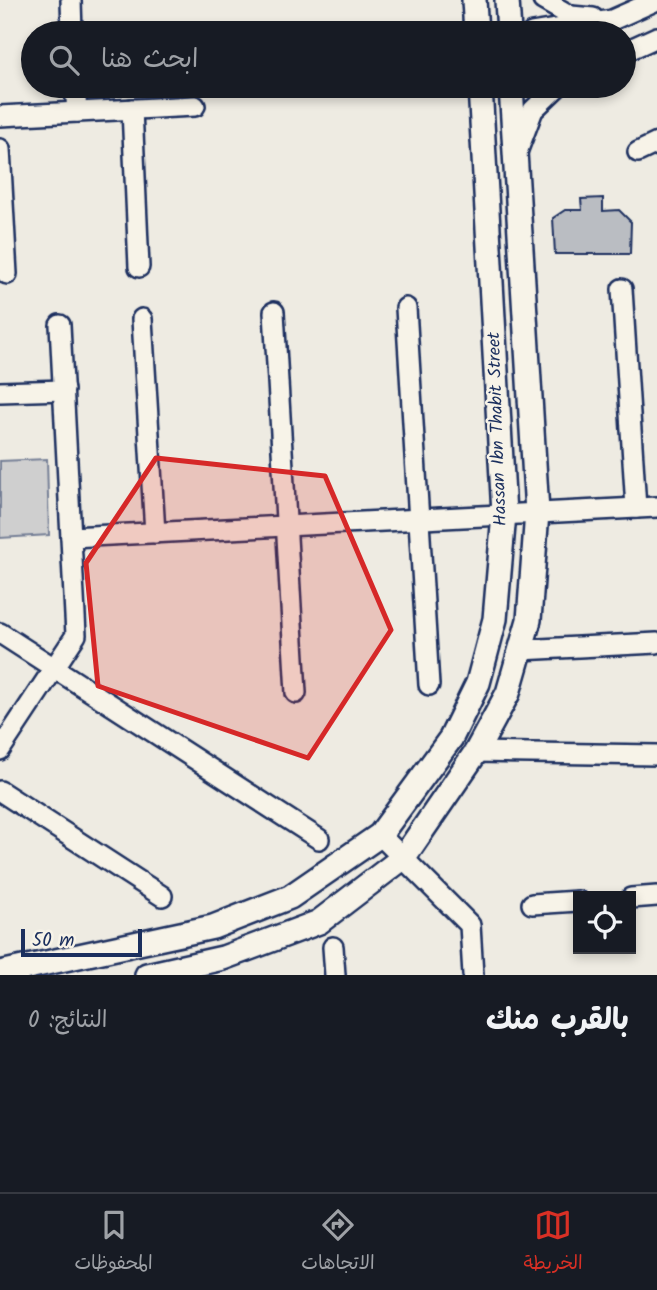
<!DOCTYPE html>
<html lang="ar">
<meta charset="utf-8">
<style>
body{margin:0;font-family:Kalam,"Playpen Sans Arabic",sans-serif;background:#20242c;color:#f1f3f6;direction:rtl}
.controls{position:absolute;right:21px;bottom:21px;display:grid;overflow:hidden;border-radius:0px;box-shadow:0 4px 10px #0003}
.controls button{width:63px;height:63px;display:grid;place-items:center;padding:0;border:0;border-bottom:2px solid #363941;background:#171b24;color:#f1f3f6;font:35px sans-serif}
.scale{position:absolute;left:21px;bottom:18px;width:121px;box-sizing:border-box;padding-left:7px;border:4px solid #1b2f5e;border-top:0;font-size:19px;line-height:24px;white-space:nowrap;color:#1b2f5e;-webkit-text-stroke:5px #f7f3e8;paint-order:stroke}
.list{margin:0;padding:0;list-style:none}
h2{display:flex;justify-content:space-between;align-items:center;height:91px;margin:0;padding:0 28px;font-size:30px}
h2 small{font-size:23px;font-weight:400;color:#9ea1a6}
.icon{flex:none;width:38px;height:38px;fill:none;stroke:currentColor;stroke-width:2;stroke-linecap:round;stroke-linejoin:round}
.map{position:relative;flex:none;width:657px;height:975px;overflow:hidden;direction:ltr}
.search{position:absolute;background:#171b24;box-shadow:0 4px 10px #0003;left:21px;right:21px;top:21px;height:77px;display:flex;align-items:center;gap:18px;box-sizing:border-box;padding:0 24px;border-radius:38px;color:#9ea1a6;font-size:26px}
.sheet{height:217px;background:#171b24}
nav{display:flex;justify-content:space-around;align-items:center;box-sizing:border-box;height:98px;border-top:2px solid #363941;background:#171b24;font-size:19px;color:#9ea1a6}
nav a{display:grid;justify-items:center;gap:4px}
nav .on{color:#d93025}
.map>svg:first-child{display:block}
.green{fill:#cfcfcf;stroke:#757f96;stroke-width:2}
.building{fill:#babdc2;stroke:#1b2f5e;stroke-width:2}
.lines{fill:none;stroke-linecap:round;stroke-linejoin:round}
.minor-casing{stroke:#1b2f5e;stroke-width:24}
.tertiary-casing{stroke:#1b2f5e;stroke-width:28}
.minor{stroke:#f7f3e8;stroke-width:19}
.tertiary{stroke:#f7f3e8;stroke-width:23}
.marked{fill:#d62828;fill-opacity:0.2;stroke:#d62828;stroke-width:5;stroke-linejoin:round}
.labels{text-anchor:middle;dominant-baseline:central;stroke-width:5;stroke-linejoin:round;paint-order:stroke}
.street-label{font-size:18px;fill:#1b2f5e;stroke:#f7f3e8}
</style>
<div class="map">
<svg width="657" height="975" viewBox="0 0 657 975">
<rect width="100%" height="100%" fill="#eeebe2"/>
<filter id="ink" filterUnits="userSpaceOnUse"><feTurbulence type="fractalNoise" baseFrequency=".0143" numOctaves="2"/><feDisplacementMap in="SourceGraphic" scale="14" xChannelSelector="R" yChannelSelector="G"/><feConvolveMatrix kernelMatrix="1 2 1 2 8 2 1 2 1" color-interpolation-filters="sRGB"/></filter>
<g filter="url(#ink)">
<polygon class="green" points="47,459 49,535 0,538 0,461"/>
<polygon class="building" points="603,198 603,211 619,210 631,222 630,254 555,254 553,218 565,210 582,210 581,199"/>
<g class="lines">
<defs>
<g id="minor">
<polyline points="71,0 72,33"/>
<polyline points="543,0 571,16 593,18"/>
<polyline points="532,33 612,20 657,0"/>
<polyline points="624,52 657,37"/>
<polyline points="75,86 77,112"/>
<polyline points="132,109 139,267"/>
<polyline points="0,116 195,106"/>
<polyline points="0,149 7,274"/>
<polyline points="638,152 657,143"/>
<polyline points="516,155 533,110 558,86"/>
<polyline points="622,289 636,508"/>
<polyline points="406,308 429,685"/>
<polyline points="274,312 296,693"/>
<polyline points="142,319 155,533"/>
<polyline points="0,392 64,390"/>
<polyline points="71,537 657,507"/>
<polyline points="0,633 319,839"/>
<polyline points="520,650 657,643"/>
<polyline points="0,750 76,635 60,325"/>
<polyline points="476,752 657,755"/>
<polyline points="0,791 162,896"/>
<polyline points="380,835 470,925 473,975"/>
<polyline points="631,898 657,896"/>
<polyline points="532,904 578,901"/>
<polyline points="333,947 335,975"/>
</g>
<g id="tertiary">
<polyline points="474,0 476,33"/>
<polyline points="507,0 509,33"/>
<polyline points="0,973 213,927 290,897 380,835 451,738 478,683 495,619 504,514 480,86"/>
<polyline points="147,975 223,958 319,922 404,857 476,752 508,693 529,620 537,512 511,86"/>
</g>
</defs>
<use href="#minor" class="minor-casing"/>
<use href="#tertiary" class="tertiary-casing"/>
<use href="#minor" class="minor"/>
<use href="#tertiary" class="tertiary"/>
</g>
</g>
<path class="marked" d="M156,458L325,476L391,630L308,758L98,686L86,563Z"/>
<g class="labels">
<g class="street-label">
<text transform="translate(498 429) rotate(-92)">Hassan Ibn Thabit Street</text>
</g>
</g>
</svg>
<div class="controls">
<button><svg class="icon" aria-label="locate" viewBox="0 0 24 24"><circle cx="12" cy="12" r="6"/><path d="M12 2v4M12 18v4M2 12h4M18 12h4"/></svg></button>
</div>
<div class="scale">50 m</div>
<div class="search"><svg class="icon" aria-label="search" viewBox="0 0 24 24"><circle cx="10" cy="10" r="6"/><path d="M15 15l6 6"/></svg>ابحث هنا</div>
</div>
<section class="sheet">
<h2>بالقرب منك<small>النتائج: 0</small></h2>
<ul class="list">
</ul>
</section>
<nav>
<a class="on"><svg class="icon" aria-label="map" viewBox="0 0 24 24"><path d="M3 6l6-2 6 2 6-2v14l-6 2-6-2-6 2zM9 4v14M15 6v14"/></svg>الخريطة</a>
<a><svg class="icon" aria-label="directions" viewBox="0 0 24 24"><path d="M12 3l9 9-9 9-9-9zM9 14v-3h6M13 9l2 2-2 2"/></svg>الاتجاهات</a>
<a><svg class="icon" aria-label="saved" viewBox="0 0 24 24"><path d="M7 4h10v16l-5-4-5 4z"/></svg>المحفوظات</a>
</nav>
